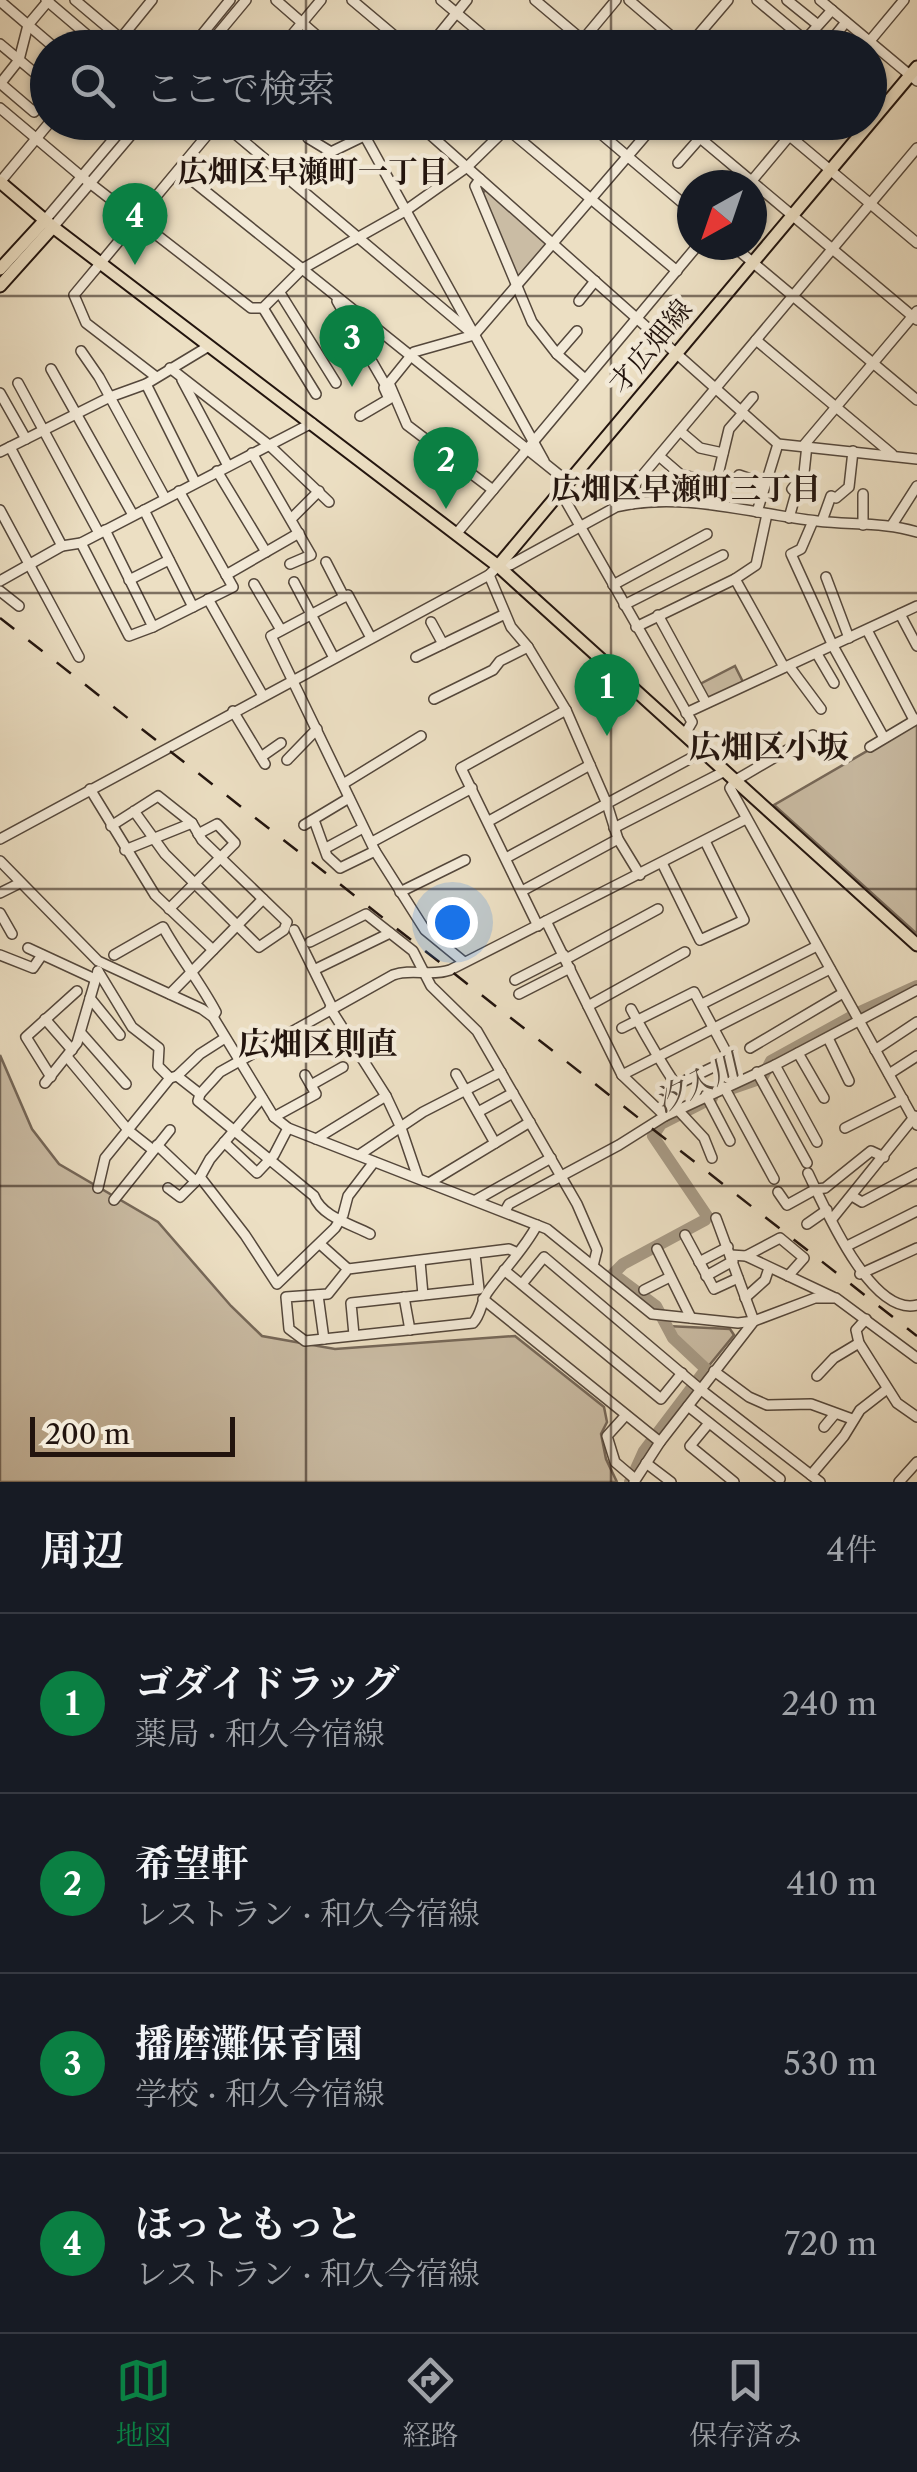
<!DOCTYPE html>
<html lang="ja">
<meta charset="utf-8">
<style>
body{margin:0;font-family:"Libre Caslon Text","Noto Serif JP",serif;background:#20242c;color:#f1f3f6}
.compass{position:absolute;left:677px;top:170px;width:90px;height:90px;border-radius:50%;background:#171b24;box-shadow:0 2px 8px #0004;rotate:220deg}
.scale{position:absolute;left:30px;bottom:25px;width:205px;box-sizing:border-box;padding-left:10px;border:5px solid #22140e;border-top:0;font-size:28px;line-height:35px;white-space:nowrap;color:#22140e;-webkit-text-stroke:8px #f3ead8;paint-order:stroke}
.you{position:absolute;left:452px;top:922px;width:35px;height:35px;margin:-25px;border:8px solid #fff;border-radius:50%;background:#1a73e8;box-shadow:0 0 0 15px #1a73e833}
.badge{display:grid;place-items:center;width:65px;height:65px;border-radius:50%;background:#0b8043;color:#fff;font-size:32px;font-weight:700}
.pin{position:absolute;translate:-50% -82px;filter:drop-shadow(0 2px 5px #0008)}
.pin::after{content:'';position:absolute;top:52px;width:35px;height:30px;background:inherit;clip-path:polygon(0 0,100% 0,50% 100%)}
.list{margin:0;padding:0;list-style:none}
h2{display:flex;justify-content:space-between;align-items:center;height:130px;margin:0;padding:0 40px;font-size:42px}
h2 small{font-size:32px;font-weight:400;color:#9ea1a6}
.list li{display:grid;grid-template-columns:65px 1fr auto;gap:30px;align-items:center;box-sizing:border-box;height:180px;padding:0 40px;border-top:2px solid #363941}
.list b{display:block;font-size:38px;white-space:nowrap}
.list p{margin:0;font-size:32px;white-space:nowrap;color:#9ea1a6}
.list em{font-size:32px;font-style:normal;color:#9ea1a6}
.icon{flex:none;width:55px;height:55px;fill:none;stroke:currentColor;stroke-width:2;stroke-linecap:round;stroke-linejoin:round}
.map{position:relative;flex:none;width:917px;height:1482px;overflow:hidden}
.search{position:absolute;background:#171b24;box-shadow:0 2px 8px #0004;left:30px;right:30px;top:30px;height:110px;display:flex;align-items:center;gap:25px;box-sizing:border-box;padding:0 35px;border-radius:55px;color:#9ea1a6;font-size:38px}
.sheet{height:850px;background:#171b24}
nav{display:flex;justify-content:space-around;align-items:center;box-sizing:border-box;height:140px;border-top:2px solid #363941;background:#171b24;font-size:28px;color:#9ea1a6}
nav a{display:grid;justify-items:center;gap:5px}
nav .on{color:#0b8043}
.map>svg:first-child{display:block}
.green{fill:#cabca4;stroke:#766859;stroke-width:2.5}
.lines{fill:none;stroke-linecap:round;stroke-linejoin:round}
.river{stroke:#a79a85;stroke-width:12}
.minor-casing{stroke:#54473b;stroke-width:12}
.major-casing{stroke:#22140e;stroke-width:15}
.minor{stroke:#f3ead8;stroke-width:9}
.major{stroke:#ecdfc3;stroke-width:11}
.rail{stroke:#22140e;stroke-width:2.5;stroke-dasharray:18 18;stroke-linecap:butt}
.grid{fill:none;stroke:#22140e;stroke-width:2.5;stroke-opacity:0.55}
.labels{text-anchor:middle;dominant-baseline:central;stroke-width:9;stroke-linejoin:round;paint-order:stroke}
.street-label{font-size:28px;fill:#22140e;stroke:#f3ead8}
.neighbourhood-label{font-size:30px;font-weight:bold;fill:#22140e;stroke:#f3ead8}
.water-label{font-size:30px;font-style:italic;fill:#574a3e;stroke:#f3ead8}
.quarter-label{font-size:32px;font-weight:bold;fill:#22140e;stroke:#f3ead8}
</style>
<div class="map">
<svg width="917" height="1482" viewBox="0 0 917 1482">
<rect width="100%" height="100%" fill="#ecdfc3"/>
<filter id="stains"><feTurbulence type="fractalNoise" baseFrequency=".002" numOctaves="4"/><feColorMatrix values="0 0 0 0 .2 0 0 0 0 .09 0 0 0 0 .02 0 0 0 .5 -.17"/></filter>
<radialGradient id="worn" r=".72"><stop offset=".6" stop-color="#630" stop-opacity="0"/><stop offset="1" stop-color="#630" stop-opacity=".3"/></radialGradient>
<g class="green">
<polygon points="486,190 548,244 517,278 481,194"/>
<polygon points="735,666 743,682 708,700 700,684"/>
<polygon points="917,722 917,934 774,805"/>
<polygon points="0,1055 32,1129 59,1164 158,1222 231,1306 262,1336 335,1349 515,1336 604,1407 607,1422 601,1434 606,1459 617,1482 0,1482"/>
<polygon points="667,1326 730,1329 734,1335 707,1368 674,1338"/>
</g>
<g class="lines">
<g class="river">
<polyline points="730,1089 762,1078 771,1061 860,1012 917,986"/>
<polyline points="630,1482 644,1451 706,1369 673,1338 656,1306 613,1274 623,1264 705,1220 707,1216 653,1136 661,1124 712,1098"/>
</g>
<defs>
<g id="minor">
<polyline points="46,0 93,40 87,48"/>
<polyline points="75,0 132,48"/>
<polyline points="276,0 331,48"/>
<polyline points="352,0 409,48"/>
<polyline points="441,0 498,48"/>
<polyline points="535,0 592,48"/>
<polyline points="629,0 685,48"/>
<polyline points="757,0 805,40 832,10"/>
<polyline points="787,0 818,25"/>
<polyline points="820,0 917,81"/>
<polyline points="0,1 55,48"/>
<polyline points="0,44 48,84"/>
<polyline points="113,48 152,0"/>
<polyline points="191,48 230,0"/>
<polyline points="206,48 246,0"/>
<polyline points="281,48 321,0"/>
<polyline points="428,48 467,0"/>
<polyline points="576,48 616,0"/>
<polyline points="687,48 728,0"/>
<polyline points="825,48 846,22"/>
<polyline points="864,48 904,0"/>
<polyline points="0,83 34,112 48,96"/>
<polyline points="0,84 19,60 28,25 49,0"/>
<polyline points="0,108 82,177 251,308 263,308 302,269 405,211 467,167 513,122"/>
<polyline points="221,122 468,330"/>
<path d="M307,122C324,133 339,130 357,122L544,461"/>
<polyline points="416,122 778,444 917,459"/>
<polyline points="499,122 677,271"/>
<polyline points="587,122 692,211"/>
<polyline points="681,122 917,320"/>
<polyline points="773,122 917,243"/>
<polyline points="316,128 308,138 331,152 364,136"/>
<polyline points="678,163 700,138"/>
<polyline points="179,170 568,482"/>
<polyline points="480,179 475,186 532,322 557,354 585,379"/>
<polyline points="0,182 50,122"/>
<polyline points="750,183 801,122"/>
<polyline points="45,220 128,122"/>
<polyline points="53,227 142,122"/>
<polyline points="732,245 917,400"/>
<polyline points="280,293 336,383"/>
<polyline points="337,301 386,386"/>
<polyline points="579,301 595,281"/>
<polyline points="263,308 316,394"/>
<polyline points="756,340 892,454"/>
<polyline points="81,351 99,377 165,498"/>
<polyline points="557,354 577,331"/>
<polyline points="170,368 269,445 329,502"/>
<polyline points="51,369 133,515"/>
<polyline points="155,376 86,323 74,295 218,122"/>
<polyline points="182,380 228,466"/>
<polyline points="18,383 99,533"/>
<polyline points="146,384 195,482"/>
<polyline points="0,393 26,439"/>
<polyline points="741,411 753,397"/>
<polyline points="360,416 389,399 384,388 387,385"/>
<polyline points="680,431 700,448 723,453"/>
<polyline points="804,445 917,311"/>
<polyline points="10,447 62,546"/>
<polyline points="0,452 110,397 146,384 209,346"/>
<polyline points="252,453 311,555 290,564"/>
<polyline points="659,456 681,475 715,482"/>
<polyline points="217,471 266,552"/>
<polyline points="739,475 765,484"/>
<polyline points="493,490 407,425 389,383 414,352 474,335 657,122"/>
<polyline points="560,491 692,722 685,734"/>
<polyline points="632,504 636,483 917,148"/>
<polyline points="711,504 729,429 743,413"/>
<polyline points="0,510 79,657"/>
<polyline points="144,510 193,607 233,587 179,491"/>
<polyline points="757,512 778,444"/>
<polyline points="789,518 796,493 792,489 804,473 807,445"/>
<polyline points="291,519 319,491"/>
<polyline points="813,521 801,549 791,554 833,646 884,738"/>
<polyline points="822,521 831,496 836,498 849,487 853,451"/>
<polyline points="863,525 863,494"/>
<polyline points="892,525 917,486"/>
<polyline points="457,533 698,245"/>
<polyline points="81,543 129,636 153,627 105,530"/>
<polyline points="326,562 344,597"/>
<polyline points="226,575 299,533"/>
<polyline points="489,575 511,627 528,647 566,710 607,804 618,839 640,875"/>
<polyline points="826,577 849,638"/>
<polyline points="735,579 756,565 767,514"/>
<polyline points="129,580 169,560"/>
<polyline points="0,581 62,546 81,543 312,423"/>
<polyline points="294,582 334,658"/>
<polyline points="254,584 281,630"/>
<polyline points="613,585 707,534"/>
<polyline points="0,591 19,606"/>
<polyline points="208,599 263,696"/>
<polyline points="624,605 723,555"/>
<polyline points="900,614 917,646"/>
<polyline points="658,615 706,703"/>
<polyline points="431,622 443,644"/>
<polyline points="153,627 193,607"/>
<polyline points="636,627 735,579 784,667"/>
<polyline points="867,630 914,720"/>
<polyline points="371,638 348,595 271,636 375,851 425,930 464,962"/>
<polyline points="817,654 834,683"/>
<polyline points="416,657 505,614"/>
<polyline points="789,666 821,709"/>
<polyline points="434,699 493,670 500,661 528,647"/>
<polyline points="233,711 265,764"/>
<polyline points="686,713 917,606"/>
<polyline points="813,735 736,780 730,788 917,1125"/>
<polyline points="870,747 917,719"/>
<polyline points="261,757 281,743"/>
<polyline points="287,760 317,729"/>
<polyline points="343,784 421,736"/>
<polyline points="90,789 155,895 213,950"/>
<polyline points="314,820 327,856 340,868 375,851"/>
<polyline points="489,821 590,765"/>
<polyline points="304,825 349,798"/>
<polyline points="111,826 158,796 192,823 202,840 287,922 284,930 259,947 165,854 134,811"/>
<polyline points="614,828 725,771"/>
<path d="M0,839L489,575L498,566L510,565L616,507C682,491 752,514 817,521C850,525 885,522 917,532"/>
<polyline points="372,842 472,788"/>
<polyline points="326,848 363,828"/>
<polyline points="125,850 192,823"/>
<polyline points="506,858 693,757 701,749"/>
<polyline points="0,861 98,961 202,1009 213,1017 274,1117 288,1128 547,1229 652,1314 738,1323 754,1321 815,1298 836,1298 917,1358"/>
<polyline points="662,863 700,940 744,920 705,841"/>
<polyline points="522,891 618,839"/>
<polyline points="400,892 465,860"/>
<polyline points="0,893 20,883"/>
<polyline points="169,909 235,843 217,824 198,834"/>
<polyline points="0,913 12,934"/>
<polyline points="546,921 622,1075 665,1116"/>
<polyline points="538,926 461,768 566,710"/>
<polyline points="294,930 332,1007"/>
<polyline points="310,942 366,914 413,951 431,986 477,1031 577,1204 597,1250 593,1266"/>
<polyline points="28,948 95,979"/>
<polyline points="0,955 33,968 42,955"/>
<path d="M114,955L163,927C179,956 200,982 216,1012L213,1017"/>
<polyline points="566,959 658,909"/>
<polyline points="318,968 390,933"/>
<path d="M98,971L132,1027L159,1048L158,1066L170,1078L177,1076L200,1094L198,1101L314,1196C322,1217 351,1224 370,1234"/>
<polyline points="515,980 564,955"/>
<polyline points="170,994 263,899"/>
<polyline points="519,994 570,968"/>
<polyline points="90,998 120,1035"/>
<polyline points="702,1004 817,946"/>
<polyline points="588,1006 685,952"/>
<polyline points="330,1008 386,1096 401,1128 418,1178"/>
<polyline points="45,1019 72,1050"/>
<path d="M622,1028L694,992L730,1059L676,1085C660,1061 645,1035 631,1009"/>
<polyline points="81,1033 126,1084"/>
<polyline points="828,1038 849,1081"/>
<polyline points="750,1048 843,993"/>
<polyline points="875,1050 917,1022"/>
<polyline points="798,1053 824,1098"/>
<polyline points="68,1058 129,1131 153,1150"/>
<polyline points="775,1065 817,1142"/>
<polyline points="757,1072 807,1163"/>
<polyline points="456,1074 495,1143"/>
<polyline points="889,1074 917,1056"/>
<polyline points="622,1075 830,969"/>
<polyline points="177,1076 200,1054 225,1038"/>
<polyline points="51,1077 26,1037 77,991"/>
<polyline points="45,1083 77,1043 98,971"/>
<polyline points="311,1085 343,1067"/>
<polyline points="724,1087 774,1179"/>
<path d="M200,1094L220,1072L393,975C412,968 430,977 450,970L746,819"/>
<polyline points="706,1095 730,1141"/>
<polyline points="262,1098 210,1159 200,1177 245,1235 277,1284 335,1228 343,1215 348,1196 374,1162"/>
<polyline points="678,1110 704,1138 712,1158"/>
<polyline points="478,1112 513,1093"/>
<polyline points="274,1117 316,1094 305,1075"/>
<polyline points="845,1128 903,1099"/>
<polyline points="316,1139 386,1096"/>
<polyline points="224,1142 257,1173 274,1155 288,1128"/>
<polyline points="157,1145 195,1181"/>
<polyline points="359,1155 423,1112 501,1072"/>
<path d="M808,1173C824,1206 871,1317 917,1305"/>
<polyline points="429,1183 530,1122"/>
<polyline points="98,1188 105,1158 170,1078"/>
<polyline points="168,1188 180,1197 199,1178"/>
<polyline points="778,1192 787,1205 816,1189 825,1188 871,1151 884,1157"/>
<polyline points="852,1196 862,1202 917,1173"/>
<polyline points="114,1200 170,1130"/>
<polyline points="476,1200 551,1158"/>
<polyline points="505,1211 509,1204 619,1145 665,1116 775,1065 917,990"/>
<polyline points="832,1219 915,1116"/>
<polyline points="807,1224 827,1210"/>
<polyline points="685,1235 714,1289 738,1278"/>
<polyline points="320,1244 348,1269"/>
<polyline points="847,1246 917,1211"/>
<polyline points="657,1249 691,1318"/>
<path d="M518,1253L509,1249L348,1269L328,1294L286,1297L289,1329L305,1341L473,1323C481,1315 481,1303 487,1293C503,1270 524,1250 537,1225"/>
<polyline points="731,1255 746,1256 833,1297"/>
<polyline points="746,1256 780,1238 804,1258 788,1276"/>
<polyline points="420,1261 423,1295"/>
<polyline points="699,1262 728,1247"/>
<polyline points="504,1270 661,1399 682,1373"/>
<polyline points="860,1274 917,1248"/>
<polyline points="706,1276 733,1261"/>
<polyline points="522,1284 544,1257 700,1389 820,1482"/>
<polyline points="644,1290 670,1277"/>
<polyline points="318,1295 324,1339"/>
<polyline points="404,1297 410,1330"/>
<polyline points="745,1298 765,1280 769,1268"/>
<polyline points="483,1299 660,1442"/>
<polyline points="866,1319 856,1330 859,1343 897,1403 917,1417"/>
<polyline points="354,1335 351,1303 479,1289 475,1254"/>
<polyline points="714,1371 749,1397 767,1405 811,1404 852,1419"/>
<polyline points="817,1376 834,1358 859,1343"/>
<polyline points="688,1406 780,1479"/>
<polyline points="626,1415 607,1436 615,1462 635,1479"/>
<polyline points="709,1423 690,1446 734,1482"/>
<polyline points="824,1427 834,1415"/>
<polyline points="646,1463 671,1482"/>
<polyline points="811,1475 844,1436 860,1410 887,1389"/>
<polyline points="634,1482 660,1442 754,1321 716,1218"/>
<polyline points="899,1482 917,1462"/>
</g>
<g id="major">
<polyline points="0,182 53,227 498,566 917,945"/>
<polyline points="0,269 45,220"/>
<polyline points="0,286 53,227"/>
<polyline points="498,566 917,67"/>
</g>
</defs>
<use href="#minor" class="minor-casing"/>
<use href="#major" class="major-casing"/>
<use href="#minor" class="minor"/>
<use href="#major" class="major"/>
<polyline class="rail" points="0,618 917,1336"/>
</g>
<path class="grid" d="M306,0V48M611,0V48M306,122V1482M611,122V1482M0,296H917M0,593H917M0,889H917M0,1186H917"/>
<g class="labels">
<g class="street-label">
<text transform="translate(650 346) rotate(-50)">才広畑線</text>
</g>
<g class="neighbourhood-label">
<text x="313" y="171">広畑区早瀬町一丁目</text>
<text x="686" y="488">広畑区早瀬町三丁目</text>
</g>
<g class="water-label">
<text transform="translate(697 1083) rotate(-27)">汐入川</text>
</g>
<g class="quarter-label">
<text x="769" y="746">広畑区小坂</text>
<text x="318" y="1043">広畑区則直</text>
</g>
</g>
<rect width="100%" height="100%" filter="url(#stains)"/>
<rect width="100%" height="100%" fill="url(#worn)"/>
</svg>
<svg class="compass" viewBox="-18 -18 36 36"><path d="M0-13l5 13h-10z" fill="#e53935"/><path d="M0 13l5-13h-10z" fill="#9ea1a6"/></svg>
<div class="scale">200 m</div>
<div class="you"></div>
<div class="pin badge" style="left:607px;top:736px">1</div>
<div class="pin badge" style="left:446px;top:509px">2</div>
<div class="pin badge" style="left:352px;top:387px">3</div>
<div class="pin badge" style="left:135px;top:265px">4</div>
<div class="search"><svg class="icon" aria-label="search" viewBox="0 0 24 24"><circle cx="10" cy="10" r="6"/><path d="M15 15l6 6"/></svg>ここで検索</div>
</div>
<section class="sheet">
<h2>周辺<small>4件</small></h2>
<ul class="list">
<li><span class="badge">1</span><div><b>ゴダイドラッグ</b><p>薬局 · 和久今宿線</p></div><em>240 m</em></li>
<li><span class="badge">2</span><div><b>希望軒</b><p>レストラン · 和久今宿線</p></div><em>410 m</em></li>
<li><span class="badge">3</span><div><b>播磨灘保育園</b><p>学校 · 和久今宿線</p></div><em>530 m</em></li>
<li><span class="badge">4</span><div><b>ほっともっと</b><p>レストラン · 和久今宿線</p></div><em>720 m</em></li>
</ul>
</section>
<nav>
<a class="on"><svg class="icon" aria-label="map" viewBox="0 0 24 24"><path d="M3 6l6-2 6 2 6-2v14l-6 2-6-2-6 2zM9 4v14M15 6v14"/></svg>地図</a>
<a><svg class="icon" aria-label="directions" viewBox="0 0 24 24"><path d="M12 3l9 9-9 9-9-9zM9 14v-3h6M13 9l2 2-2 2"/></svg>経路</a>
<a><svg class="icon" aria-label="saved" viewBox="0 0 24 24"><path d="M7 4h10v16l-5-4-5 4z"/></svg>保存済み</a>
</nav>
